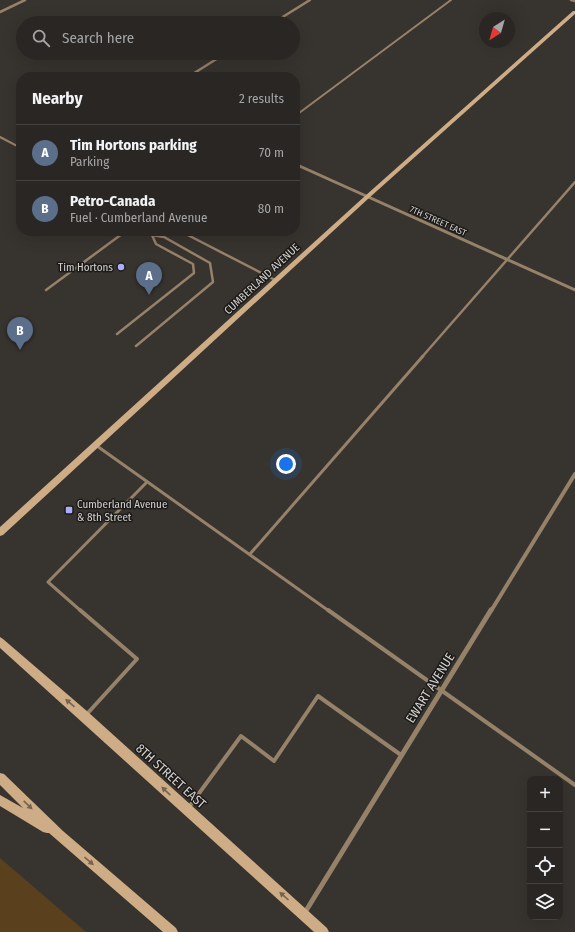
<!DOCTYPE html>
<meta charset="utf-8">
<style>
body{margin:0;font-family:"Fira Sans Condensed",sans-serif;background:#353230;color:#f1f3f6}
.controls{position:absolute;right:12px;bottom:12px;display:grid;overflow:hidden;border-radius:8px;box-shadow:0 4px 16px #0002}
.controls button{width:36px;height:36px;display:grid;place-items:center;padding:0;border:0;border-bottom:1px solid #454341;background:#292623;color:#f1f3f6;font:20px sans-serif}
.compass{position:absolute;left:479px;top:12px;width:36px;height:36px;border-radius:50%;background:#292623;box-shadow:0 4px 16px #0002;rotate:217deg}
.you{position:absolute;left:286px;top:464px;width:14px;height:14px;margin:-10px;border:3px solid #fff;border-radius:50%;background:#1a73e8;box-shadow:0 0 0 6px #1a73e833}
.badge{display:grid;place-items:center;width:26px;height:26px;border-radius:50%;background:#8c9099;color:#fff;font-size:13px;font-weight:700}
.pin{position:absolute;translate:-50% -33px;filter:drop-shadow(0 1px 2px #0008)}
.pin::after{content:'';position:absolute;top:21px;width:14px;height:12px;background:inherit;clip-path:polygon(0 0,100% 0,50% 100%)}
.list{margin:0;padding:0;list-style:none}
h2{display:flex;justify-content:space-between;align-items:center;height:52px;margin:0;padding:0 16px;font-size:17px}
h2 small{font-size:13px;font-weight:400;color:#a5a5a6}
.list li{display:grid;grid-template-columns:26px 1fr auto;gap:12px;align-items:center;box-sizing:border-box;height:56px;padding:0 16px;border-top:1px solid #454341}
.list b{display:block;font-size:15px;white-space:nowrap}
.list p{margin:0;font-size:13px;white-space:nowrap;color:#a5a5a6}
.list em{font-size:13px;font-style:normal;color:#a5a5a6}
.icon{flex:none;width:22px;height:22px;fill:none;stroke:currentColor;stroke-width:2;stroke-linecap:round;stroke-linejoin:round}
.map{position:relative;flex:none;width:575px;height:932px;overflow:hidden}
.search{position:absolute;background:#292623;box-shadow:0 4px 16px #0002;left:16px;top:16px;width:284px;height:44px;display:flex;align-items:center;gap:10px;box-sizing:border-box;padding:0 14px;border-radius:22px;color:#a5a5a6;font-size:15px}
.panel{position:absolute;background:#292623;box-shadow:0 4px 16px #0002;left:16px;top:72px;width:284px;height:164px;border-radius:16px}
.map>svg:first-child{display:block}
.green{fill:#5b401e}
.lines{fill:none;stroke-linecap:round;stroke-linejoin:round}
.lane-far3{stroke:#968169;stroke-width:2}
.lane-far2{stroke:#968169;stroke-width:2.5}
.lane-far1{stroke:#968169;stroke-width:3}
.lane{stroke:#968169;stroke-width:4}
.street-far3{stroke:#968169;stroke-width:2.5}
.street-far2{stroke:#968169;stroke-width:3}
.street-far1{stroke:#968169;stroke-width:4}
.street{stroke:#968169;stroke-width:5}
.secondary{fill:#ceac85;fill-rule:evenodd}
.oneway{fill:#76644f}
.poi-dot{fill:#abaffb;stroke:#1d1b19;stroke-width:1.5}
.labels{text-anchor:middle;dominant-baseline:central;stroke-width:3;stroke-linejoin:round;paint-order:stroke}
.far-street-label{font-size:9px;fill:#d3d1ce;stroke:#1d1b19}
.poi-label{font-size:11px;fill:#d3d1ce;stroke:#1d1b19;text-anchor:end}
.street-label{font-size:11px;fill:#d3d1ce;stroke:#1d1b19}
.near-street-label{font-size:13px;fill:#d3d1ce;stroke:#1d1b19}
</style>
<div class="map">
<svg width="575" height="932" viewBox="0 0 575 932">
<rect width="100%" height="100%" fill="#37332f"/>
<polygon class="green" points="0,858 86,932 0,932"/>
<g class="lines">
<g class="lane-far3">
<polyline points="295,116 451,0"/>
<polyline points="0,137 21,148"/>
</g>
<g class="lane-far2">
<polyline points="180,231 275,280"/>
<polyline points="46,290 126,231"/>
<polyline points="117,334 194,273 193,264 156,244 152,235"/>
<polyline points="136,346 213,282 210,263 164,237 152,235 145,231"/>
<polyline points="422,357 575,182"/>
</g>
<g class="lane-far1">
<polyline points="97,446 329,611"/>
<polyline points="250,554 423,356"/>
<polyline points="81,611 48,582 147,482"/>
</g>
<g class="lane">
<polyline points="80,610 137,659 86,715"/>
<polyline points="328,610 575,785"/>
<polyline points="189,807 241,736 274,761 318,696 401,755"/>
</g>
<g class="street-far3">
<polyline points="571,0 575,1"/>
<polyline points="0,12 25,0"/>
<polyline points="273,23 310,0"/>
<polyline points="188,77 226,53"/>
</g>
<polyline class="street-far2" points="295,164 575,290"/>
<polyline class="street-far1" points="491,611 575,474"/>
<polyline class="street" points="304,914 491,610"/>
<g class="secondary">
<polygon points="573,11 575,11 575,14 369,198 3,535 0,536 0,527 365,196"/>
<polygon points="0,637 3,639 88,712 327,928 329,932 314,932 0,648"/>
<polygon points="0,773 4,774 63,831 176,928 178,932 163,932 49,833 47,833 43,832 0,806 0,795 23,808 0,785"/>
</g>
</g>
<defs><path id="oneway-solid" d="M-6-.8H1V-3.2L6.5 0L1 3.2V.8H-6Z"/></defs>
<g class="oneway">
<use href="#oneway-solid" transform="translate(70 703) rotate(-139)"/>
<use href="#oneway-solid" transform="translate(166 791) rotate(-137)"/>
<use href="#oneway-solid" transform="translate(28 805) rotate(44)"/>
<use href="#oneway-solid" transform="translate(89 861) rotate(41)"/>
<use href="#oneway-solid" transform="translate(284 896) rotate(-138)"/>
</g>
<g class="poi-dot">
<circle cx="121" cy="267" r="4"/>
<rect x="65" y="506" width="8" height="8" rx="2"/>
</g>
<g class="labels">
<g class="far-street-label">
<text transform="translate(438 221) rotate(24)">7TH STREET EAST</text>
</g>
<g class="poi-label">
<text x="113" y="267">Tim Hortons</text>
<text x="77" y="504" text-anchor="start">Cumberland Avenue<tspan x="77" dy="13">&amp; 8th Street</tspan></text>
</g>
<g class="street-label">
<text transform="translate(262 279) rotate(-43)">CUMBERLAND AVENUE</text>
</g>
<g class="near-street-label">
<text transform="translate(430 688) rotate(-58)">EWART AVENUE</text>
<text transform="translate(171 776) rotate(42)">8TH STREET EAST</text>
</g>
</g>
</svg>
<div class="controls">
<button>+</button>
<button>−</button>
<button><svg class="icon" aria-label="locate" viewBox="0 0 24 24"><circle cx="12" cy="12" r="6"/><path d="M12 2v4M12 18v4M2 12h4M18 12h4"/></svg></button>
<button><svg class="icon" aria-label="layers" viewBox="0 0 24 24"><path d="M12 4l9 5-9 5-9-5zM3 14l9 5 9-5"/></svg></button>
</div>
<svg class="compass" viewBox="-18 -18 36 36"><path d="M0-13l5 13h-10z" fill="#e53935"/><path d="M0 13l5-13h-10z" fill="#a5a5a6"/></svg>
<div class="you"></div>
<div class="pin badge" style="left:149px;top:295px;background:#5c6f8a">A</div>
<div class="pin badge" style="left:20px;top:350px;background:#5c6f8a">B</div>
<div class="search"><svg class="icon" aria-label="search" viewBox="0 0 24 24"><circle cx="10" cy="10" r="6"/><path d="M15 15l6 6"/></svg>Search here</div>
<section class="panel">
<h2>Nearby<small>2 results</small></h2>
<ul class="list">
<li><span class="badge" style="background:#5c6f8a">A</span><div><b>Tim Hortons parking</b><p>Parking</p></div><em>70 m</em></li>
<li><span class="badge" style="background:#5c6f8a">B</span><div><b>Petro-Canada</b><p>Fuel · Cumberland Avenue</p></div><em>80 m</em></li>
</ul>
</section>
</div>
